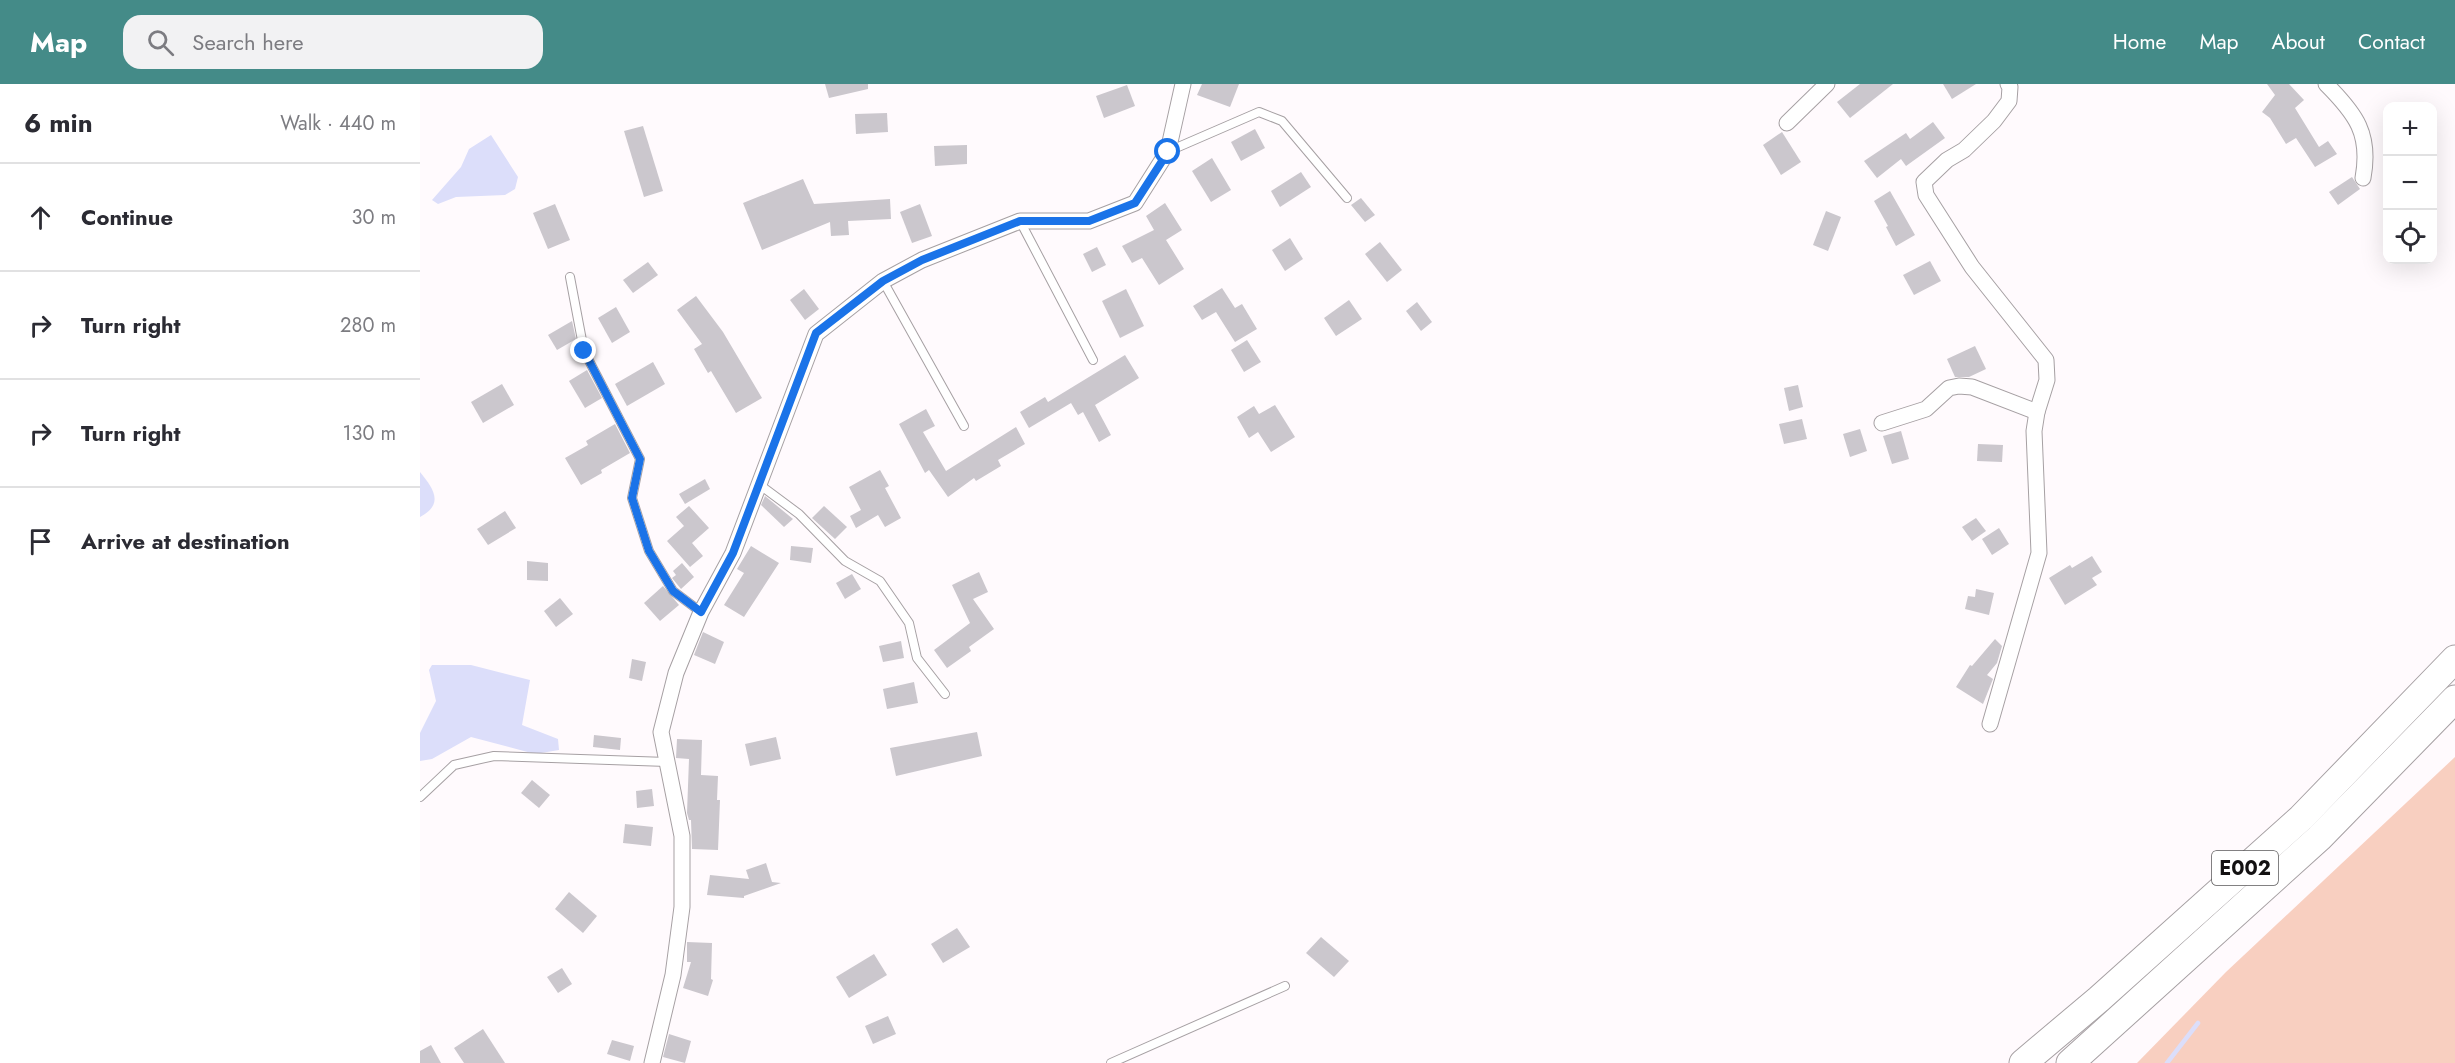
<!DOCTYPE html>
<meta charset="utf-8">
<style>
body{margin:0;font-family:Jost,sans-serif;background:#f2f2f3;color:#2b2b33}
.controls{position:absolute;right:18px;top:18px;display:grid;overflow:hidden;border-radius:12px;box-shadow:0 6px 24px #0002}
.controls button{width:54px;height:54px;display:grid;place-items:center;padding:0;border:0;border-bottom:2px solid #e1e1e2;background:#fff;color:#2b2b33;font:30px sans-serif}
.stop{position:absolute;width:18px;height:18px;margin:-14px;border:4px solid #1a73e8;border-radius:50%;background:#fff}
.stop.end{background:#1a73e8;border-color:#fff;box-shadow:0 2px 6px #0008}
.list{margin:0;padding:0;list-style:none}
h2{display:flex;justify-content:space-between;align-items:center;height:78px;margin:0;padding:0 24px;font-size:26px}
h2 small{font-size:20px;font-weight:400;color:#7c7c81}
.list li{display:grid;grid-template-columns:39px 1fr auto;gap:18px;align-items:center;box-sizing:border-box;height:108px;padding:0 24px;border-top:2px solid #e1e1e2}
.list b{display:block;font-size:22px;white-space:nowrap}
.list em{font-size:20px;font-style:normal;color:#7c7c81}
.icon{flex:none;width:33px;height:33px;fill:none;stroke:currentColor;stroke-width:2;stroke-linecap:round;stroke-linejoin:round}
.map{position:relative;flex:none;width:2035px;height:979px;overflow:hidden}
header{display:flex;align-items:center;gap:36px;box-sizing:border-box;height:84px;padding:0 30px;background:#448b88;color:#fff}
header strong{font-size:28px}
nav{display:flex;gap:33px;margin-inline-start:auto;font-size:21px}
.search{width:420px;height:54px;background:#f2f2f3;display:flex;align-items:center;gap:15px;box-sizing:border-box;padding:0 21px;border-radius:18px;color:#7c7c81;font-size:22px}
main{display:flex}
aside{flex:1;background:#fff}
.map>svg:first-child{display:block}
.green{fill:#f8cfc0}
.water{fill:#dcdefa}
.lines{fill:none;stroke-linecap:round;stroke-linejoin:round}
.stream{stroke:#dcdefa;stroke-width:4.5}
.building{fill:#cbc7cd}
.lane-casing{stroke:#a6a0a3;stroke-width:10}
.street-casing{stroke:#a6a0a3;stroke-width:17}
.highway-casing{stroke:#a6a0a3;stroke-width:29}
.lane{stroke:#fff;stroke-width:8}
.street{stroke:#fff;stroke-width:15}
.highway{stroke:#fff;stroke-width:27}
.route{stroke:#1a73e8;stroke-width:8}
.labels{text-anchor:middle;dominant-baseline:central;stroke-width:5;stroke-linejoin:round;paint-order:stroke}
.shield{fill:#fff;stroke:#5a5859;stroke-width:1.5}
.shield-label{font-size:20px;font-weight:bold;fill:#131112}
</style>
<header>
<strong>Map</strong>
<div class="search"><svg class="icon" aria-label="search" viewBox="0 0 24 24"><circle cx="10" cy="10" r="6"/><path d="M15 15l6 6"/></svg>Search here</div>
<nav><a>Home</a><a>Map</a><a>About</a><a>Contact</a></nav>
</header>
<main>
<aside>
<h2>6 min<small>Walk · 440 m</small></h2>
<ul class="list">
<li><svg class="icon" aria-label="ahead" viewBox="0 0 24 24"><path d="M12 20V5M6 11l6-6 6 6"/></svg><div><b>Continue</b></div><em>30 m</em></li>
<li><svg class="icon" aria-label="right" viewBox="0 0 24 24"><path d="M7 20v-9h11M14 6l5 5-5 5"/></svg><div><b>Turn right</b></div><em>280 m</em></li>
<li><svg class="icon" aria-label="right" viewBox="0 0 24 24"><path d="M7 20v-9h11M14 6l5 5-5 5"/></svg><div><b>Turn right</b></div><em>130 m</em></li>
<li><svg class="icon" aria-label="arrive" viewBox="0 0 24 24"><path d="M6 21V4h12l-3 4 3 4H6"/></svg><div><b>Arrive at destination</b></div></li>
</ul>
</aside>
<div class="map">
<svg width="2035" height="979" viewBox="0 0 2035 979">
<rect width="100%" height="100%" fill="#fffafd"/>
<polygon class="green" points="2035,673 2035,979 1717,979 1806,888"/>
<g class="water">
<polygon points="71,51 98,93 95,105 85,111 36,113 18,120 12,116 41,83 49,65"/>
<path d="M0,388C13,404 25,420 0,433Z"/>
<polygon points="12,581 51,581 110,596 102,641 138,655 139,666 115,670 51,653 12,675 0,677 0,649 16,617 9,586"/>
</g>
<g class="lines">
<polyline class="stream" points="1747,979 1778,939"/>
</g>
<g class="building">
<polygon points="405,0 448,0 448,5 409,14"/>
<polygon points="782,0 819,0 810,23 777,11"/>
<polygon points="1440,0 1473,0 1430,34 1417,18"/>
<polygon points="1523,0 1556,0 1532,15"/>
<polygon points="1847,0 1869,0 1884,16 1875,24 1899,63 1908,57 1917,70 1895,83 1876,54 1866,60 1850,34 1842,28 1855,11"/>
<polygon points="707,1 715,22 684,34 676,12"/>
<polygon points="467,29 468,48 436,50 435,30"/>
<polygon points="1513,38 1525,54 1486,82 1481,75 1457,94 1444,77 1486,49 1490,55"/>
<polygon points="223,42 243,107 224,113 204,47"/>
<polygon points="835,45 845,64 821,77 811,58"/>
<polygon points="1362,48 1381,78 1361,91 1343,61"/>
<polygon points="547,61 547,80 515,82 514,62"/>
<polygon points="792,74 811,106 791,118 772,87"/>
<polygon points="881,88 891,103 860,123 851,107"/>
<polygon points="1932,93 1940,105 1918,121 1909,108"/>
<polygon points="383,95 394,120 470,115 471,135 428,137 429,151 411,152 410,138 342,166 323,119"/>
<polygon points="1470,107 1495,151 1476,162 1466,143 1468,142 1454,117"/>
<polygon points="941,114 955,131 945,138 931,121"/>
<polygon points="745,119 762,146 746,156 764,185 739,201 722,174 712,179 702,162 734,146 726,132"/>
<polygon points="135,120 150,156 128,165 113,129"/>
<polygon points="500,120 512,152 492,159 480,128"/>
<polygon points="1406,127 1421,133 1408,167 1393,161"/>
<polygon points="870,154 883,175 865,187 852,166"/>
<polygon points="960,158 982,186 967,198 945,170"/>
<polygon points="677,163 686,181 672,188 663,170"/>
<polygon points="1510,177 1521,197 1494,211 1483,191"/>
<polygon points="228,178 238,191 213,209 203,196"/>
<polygon points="802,204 815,224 822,220 837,245 815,258 796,228 782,236 773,222"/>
<polygon points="384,205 399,225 385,236 370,216"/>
<polygon points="706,205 724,242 700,254 682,217"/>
<polygon points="276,212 303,248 342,314 316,329 291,287 288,289 274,265 282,260 257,226"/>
<polygon points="929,216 942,235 916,252 904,234"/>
<polygon points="997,218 1012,238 1001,247 986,227"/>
<polygon points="196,223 210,248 192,259 178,234"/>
<polygon points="152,237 156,255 137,266 128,251"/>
<polygon points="827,256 841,278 824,288 811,266"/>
<polygon points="1555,262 1566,285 1549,293 1535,293 1527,275"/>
<polygon points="705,271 719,294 675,321 691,351 679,358 663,328 658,331 651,319 609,344 600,328 625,313 628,318"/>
<polygon points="233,278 245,300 207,322 195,300"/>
<polygon points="167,286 182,314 165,324 149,297"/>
<polygon points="82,300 94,321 63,339 51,318"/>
<polygon points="1378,301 1383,323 1369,327 1364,304"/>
<polygon points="855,321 875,353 851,368 838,348 829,354 817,333 834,322 839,330"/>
<polygon points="506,325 515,342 503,348 526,387 596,343 605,360 578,376 581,382 556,397 554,394 528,413 509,386 505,389 479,340"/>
<polygon points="1382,335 1387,355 1364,360 1359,340"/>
<polygon points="195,340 210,369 181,386 182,389 161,401 145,374 168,361 166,357"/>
<polygon points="1440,345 1447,367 1430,373 1423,350"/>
<polygon points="1481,347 1489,375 1472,380 1463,352"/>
<polygon points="1558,360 1583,361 1582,378 1557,377"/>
<polygon points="460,386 469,402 465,404 481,434 465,443 458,431 436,444 430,432 441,426 429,403"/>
<polygon points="285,395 290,405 265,420 259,410"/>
<polygon points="345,412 373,435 364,443 341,421"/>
<polygon points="269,422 289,444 272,459 283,472 270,483 247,457 264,442 256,433"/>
<polygon points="404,422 427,443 415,455 392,434"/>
<polygon points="85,427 96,444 68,461 57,445"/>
<polygon points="1556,434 1566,447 1552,457 1542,443"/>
<polygon points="1579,444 1589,460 1572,471 1562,455"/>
<polygon points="331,462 359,479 324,533 304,521 324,489 317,485"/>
<polygon points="371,462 393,464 391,479 370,476"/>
<polygon points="1672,472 1682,488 1672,494 1677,501 1645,521 1629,494 1650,481 1652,484"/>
<polygon points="107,477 128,479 128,497 107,496"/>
<polygon points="262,479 274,493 261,505 252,494 256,491 253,487"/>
<polygon points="559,488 568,508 553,515 574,545 549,563 551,567 527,584 514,566 550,539 532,501"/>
<polygon points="432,490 441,505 425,515 416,499"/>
<polygon points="243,502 259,521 240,537 224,519"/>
<polygon points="1556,505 1574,509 1569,531 1545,525 1548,512 1555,513"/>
<polygon points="140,514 153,530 136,543 124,527"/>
<polygon points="283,548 304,558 295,580 274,571"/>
<polygon points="1575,555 1582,562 1577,579 1567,591 1573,595 1563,620 1536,603 1550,581 1552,582"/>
<polygon points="481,557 484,574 463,578 459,562"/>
<polygon points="212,575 226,578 222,597 209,594"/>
<polygon points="494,598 498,619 467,625 463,605"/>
<polygon points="557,648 562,672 476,692 470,664"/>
<polygon points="174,651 201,654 200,666 173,663"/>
<polygon points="356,653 361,675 330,682 325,660"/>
<polygon points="257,655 282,656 281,691 298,692 297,716 300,716 298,766 272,765 271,736 269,736 267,729 269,675 256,674"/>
<polygon points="112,696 130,711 119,724 101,709"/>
<polygon points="232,705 234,722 217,724 216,707"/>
<polygon points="205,740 233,743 231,762 203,759"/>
<polygon points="346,779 352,798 361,799 324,812 324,814 287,811 290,791 329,795 326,786"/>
<polygon points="149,808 177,832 163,849 135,825"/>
<polygon points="537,844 550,863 523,879 511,860"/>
<polygon points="901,853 929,877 914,893 886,869"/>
<polygon points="267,858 292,859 291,895 293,896 288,912 263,904 271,878 267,878"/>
<polygon points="454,870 467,891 429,914 416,893"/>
<polygon points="142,884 152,900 138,909 127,893"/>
<polygon points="468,932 476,950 453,960 445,942"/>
<polygon points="63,945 85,979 44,979 34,964"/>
<polygon points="249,950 271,957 265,979 243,973"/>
<polygon points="192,956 214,962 210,977 187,970"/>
<polygon points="11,961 21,979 0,979 0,967"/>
</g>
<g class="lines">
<defs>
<g id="lane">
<polyline points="749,67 839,28 862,37 927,114"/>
<polyline points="600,137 673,276"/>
<polyline points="150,193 164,267 220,375 212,414 229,467 253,507 281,528"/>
<polyline points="463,197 544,342"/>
<polyline points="340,401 379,430 425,477 460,497 489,539 497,574 525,610"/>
<polyline points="0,713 34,681 74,672 247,678"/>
<polyline points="691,979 865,902"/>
</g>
<g id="street">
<path d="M1906,0C1936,30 1951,50 1943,94"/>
<polyline points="1367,39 1407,0"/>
<polyline points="1462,339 1506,325 1529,304 1539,302 1552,303 1617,328"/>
<polyline points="1570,640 1619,469 1614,347 1617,328 1627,296 1626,276 1552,183 1506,111 1504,98 1527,76 1544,66 1574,37 1589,17 1590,3 1588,0"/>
<polyline points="232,979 253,891 262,823 262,752 241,648 256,589 281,528 313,469 396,250 463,197 502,176 600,137 669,137 715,119 748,67 763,0"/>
</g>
<g id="highway">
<polyline points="1603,979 1679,915 1881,734 2035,575"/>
<polyline points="1650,979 1899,754 2035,615"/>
</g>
</defs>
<use href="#lane" class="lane-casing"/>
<use href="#street" class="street-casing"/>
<use href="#highway" class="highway-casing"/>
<use href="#lane" class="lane"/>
<use href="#street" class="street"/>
<use href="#highway" class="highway"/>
</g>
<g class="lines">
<polyline class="route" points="164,267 220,375 212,414 229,467 253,507 281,528 313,469 396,249 463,197 502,176 600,137 669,137 715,119 748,68"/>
</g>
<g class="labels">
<rect class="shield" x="1792" y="767" width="66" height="34" rx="4.5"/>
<g class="shield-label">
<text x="1825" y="784">E002</text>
</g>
</g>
</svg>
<div class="controls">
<button>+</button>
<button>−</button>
<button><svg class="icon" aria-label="locate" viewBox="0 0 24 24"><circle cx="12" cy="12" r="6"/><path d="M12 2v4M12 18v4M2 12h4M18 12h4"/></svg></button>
</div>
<div class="stop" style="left:748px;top:68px"></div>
<div class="stop end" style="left:164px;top:267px"></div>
</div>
</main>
